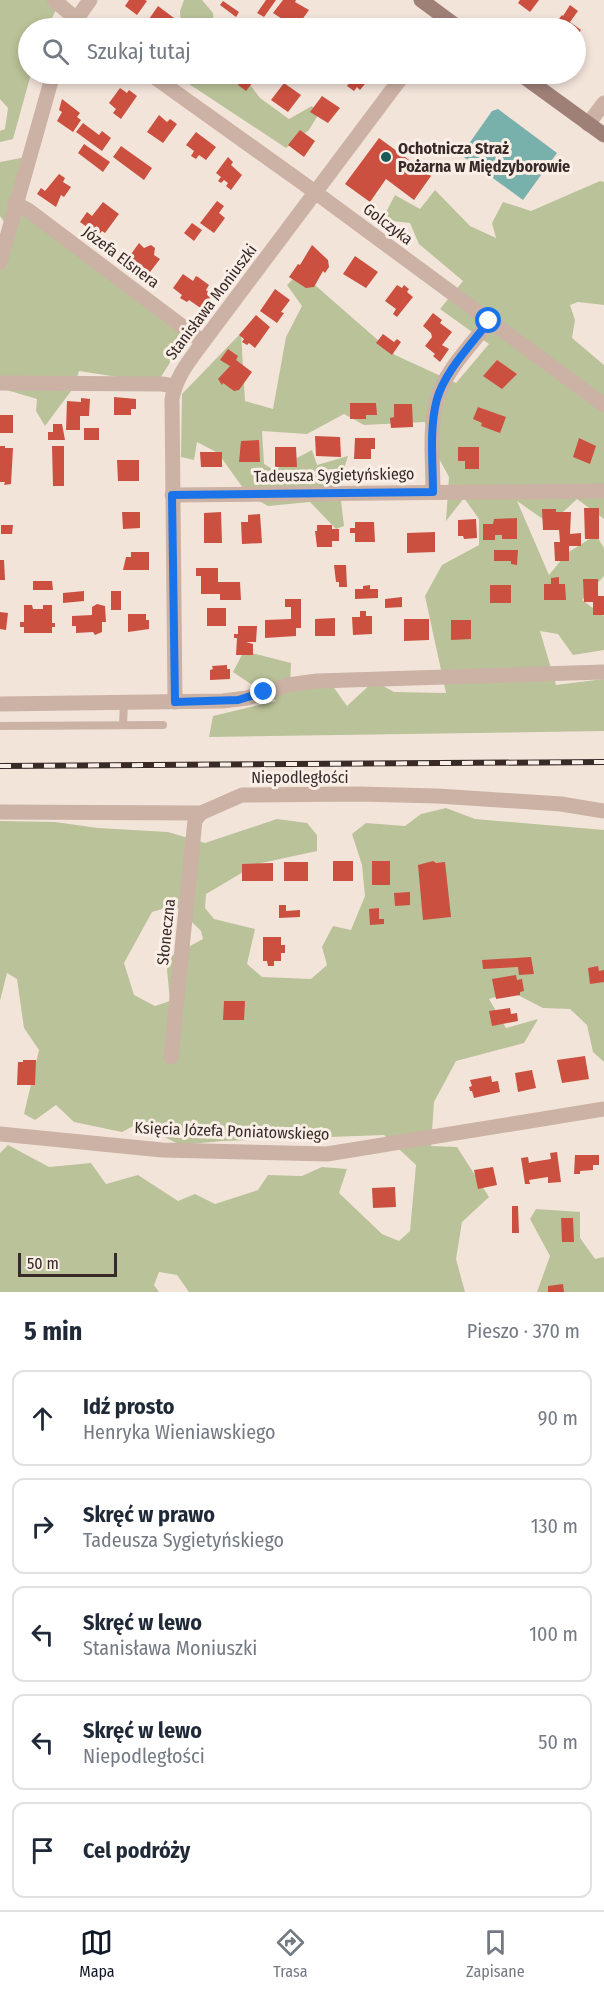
<!DOCTYPE html>
<html lang="pl">
<meta charset="utf-8">
<style>
body{margin:0;font-family:"Fira Sans Condensed",sans-serif;background:#f6f6f7;color:#1f2937}
.scale{position:absolute;left:18px;bottom:15px;width:99px;box-sizing:border-box;padding-left:6px;border:3px solid #372a27;border-top:0;font-size:16px;line-height:21px;white-space:nowrap;color:#372a27;-webkit-text-stroke:4px #faefe7;paint-order:stroke}
.stop{position:absolute;width:18px;height:18px;margin:-14px;border:4px solid #1a73e8;border-radius:50%;background:#fff}
.stop.end{background:#1a73e8;border-color:#fff;box-shadow:0 2px 6px #0008}
.list{margin:0;padding:0;list-style:none}
h2{display:flex;justify-content:space-between;align-items:center;height:78px;margin:0;padding:0 24px;font-size:26px}
h2 small{font-size:20px;font-weight:400;color:#747a83}
.list li{display:grid;grid-template-columns:39px 1fr auto;gap:18px;align-items:center;box-sizing:border-box;height:96px;margin:0 12px 12px;padding:0 12px;border:2px solid #e0e1e3;border-radius:12px}
.list b{display:block;font-size:22px;white-space:nowrap}
.list p{margin:0;font-size:20px;white-space:nowrap;color:#747a83}
.list em{font-size:20px;font-style:normal;color:#747a83}
.icon{flex:none;width:33px;height:33px;fill:none;stroke:currentColor;stroke-width:2;stroke-linecap:round;stroke-linejoin:round}
.map{position:relative;flex:none;width:604px;height:1292px;overflow:hidden}
.search{position:absolute;background:#fff;box-shadow:0 3px 9px #0003;left:18px;right:18px;top:18px;height:66px;display:flex;align-items:center;gap:15px;box-sizing:border-box;padding:0 21px;border-radius:33px;color:#747a83;font-size:22px}
.sheet{height:618px;background:#fff}
nav{display:flex;justify-content:space-around;align-items:center;box-sizing:border-box;height:84px;border-top:2px solid #e0e1e3;background:#fff;font-size:16px;color:#747a83}
nav a{display:grid;justify-items:center;gap:3px}
nav .on{color:#111827}
.map>svg:first-child{display:block}
.green{fill:#bac299;fill-rule:evenodd}
.water{fill:#78b1ac}
.building{fill:#cb5040}
.lines{fill:none;stroke-linecap:round;stroke-linejoin:round}
.lane{stroke:#cbb2a5;stroke-width:8}
.street{stroke:#cbb2a5;stroke-width:15}
.secondary{stroke:#9f8077;stroke-width:15}
.rail-casing{stroke:#372a27;stroke-width:6}
.rail{stroke:#faefe7;stroke-width:4;stroke-dasharray:11;stroke-linecap:butt}
.route{stroke:#1a73e8;stroke-width:8}
.poi-dot{fill:#1b5a56;stroke:#faefe7;stroke-width:2}
.labels{text-anchor:middle;dominant-baseline:central;stroke-width:6;stroke-linejoin:round;paint-order:stroke}
.poi-label{font-size:16px;font-weight:bold;fill:#372a27;stroke:#faefe7;text-anchor:start}
.street-label{font-size:16px;fill:#372a27;stroke:#faefe7}
</style>
<div class="map">
<svg width="604" height="1292" viewBox="0 0 604 1292">
<rect width="100%" height="100%" fill="#f3e4da"/>
<g class="green">
<polygon points="0,0 61,0 47,28 28,28 28,74 31,74 13,139 0,142 0,131 5,129 8,108 0,99"/>
<polygon points="184,0 202,0 213,13 214,28 181,28 180,11"/>
<polygon points="174,74 242,74 260,98 289,119 312,106 318,115 309,130 286,148"/>
<polygon points="26,157 21,205 188,334 157,383 79,371 74,387 45,426 36,411 37,399 0,388 0,248 9,229 0,216 0,162"/>
<polygon points="600,181 604,182 604,305 578,302 570,305 575,320 572,338 604,365 604,519 577,499 550,524 517,501 549,575 567,553 596,535 604,548 604,576 582,600 604,616 604,650 573,655 558,634 540,631 556,685 604,679 604,731 209,737 213,716 276,701 233,672 244,651 291,663 290,689 332,685 347,706 374,681 394,692 446,693 425,596 442,565 479,545 479,519 464,498 446,521 449,477 429,440 425,422 364,425 344,414 307,434 262,431 264,464 274,470 312,450 317,465 348,456 339,484 344,526 336,529 310,502 268,506 248,495 218,453 197,442 194,460 181,457 182,394 241,333 245,401 273,409 286,337 302,306 287,285 300,272 395,355 456,383 489,344 440,309 463,281 419,244 410,223 382,220 395,195 420,209 435,190 470,226 496,238 492,223 503,202 531,211"/>
<path d="M446,808L475,819L604,830V1062L593,1052L587,1025L570,1009L543,1008L512,992L489,999L506,1028L538,1019L524,1043L456,1061L434,1102L431,1146L457,1147L489,1197L462,1222L456,1259L465,1292H189L177,1275L159,1272L154,1285L159,1292H0V1153L8,1145L49,1167L91,1163L106,1184L138,1175L178,1201L195,1194L215,1204L258,1190L268,1175L302,1176L322,1167L347,1169L339,1193L382,1234L399,1241L410,1231L416,1165L384,1135L222,1141L180,1145L139,1123L122,1132L74,1122L56,1105L35,1120L24,1114L39,1050L24,1028L17,979L7,973L0,1001V821L55,822L98,828L168,832L205,843L277,819L307,823L317,835V851L257,864L206,894L205,908L214,919L255,929L247,964L262,977L311,979L327,965L322,947L333,926L351,930L365,896L362,865L352,834L366,823L405,826L421,814ZM175,905L201,931L203,939L166,959L170,1001L155,1006L134,995L124,963L152,912Z"/>
<polygon points="536,1209 580,1212 580,1238 595,1259 604,1257 604,1292 537,1292 550,1256 530,1219"/>
</g>
<polygon class="water" points="498,109 557,153 523,200 461,155 492,111"/>
<g class="building">
<polygon points="129,0 145,0 147,1 137,15 125,6"/>
<polygon points="266,0 276,0 264,17 257,13"/>
<polygon points="283,0 296,0 295,2 309,10 296,28 273,13"/>
<polygon points="520,0 539,0 530,12 518,3"/>
<polygon points="223,1 239,12 236,17 220,5"/>
<polygon points="570,5 578,11 570,22 581,30 576,38 576,28 552,28 562,15 563,16"/>
<polygon points="158,6 174,18 166,28 156,28 147,22"/>
<polygon points="223,74 259,74 246,91 238,85 240,82 234,78 232,81"/>
<polygon points="348,74 373,74 360,90 357,87 354,91 347,86 350,82 344,78"/>
<polygon points="284,83 301,95 288,112 271,100"/>
<polygon points="120,88 127,93 129,90 137,96 121,119 113,113 116,109 109,103"/>
<polygon points="322,96 340,108 328,123 310,112"/>
<polygon points="62,99 80,113 77,117 81,120 73,132 57,121 62,112 59,110"/>
<polygon points="159,115 167,122 170,119 177,124 163,143 147,132"/>
<polygon points="83,123 99,135 102,131 111,138 102,151 76,132"/>
<polygon points="300,130 315,141 304,157 288,145"/>
<polygon points="196,132 216,147 206,160 199,155 196,159 191,156 194,151 186,145"/>
<polygon points="379,138 431,176 414,200 386,179 370,202 345,184"/>
<polygon points="84,144 110,162 103,172 78,153"/>
<polygon points="121,146 152,168 144,180 113,157"/>
<polygon points="228,157 233,162 231,165 242,175 231,190 226,186 228,183 224,180 221,183 218,181 221,177 216,173"/>
<polygon points="59,174 65,178 63,182 71,187 64,197 61,195 56,207 37,194 41,188 45,191"/>
<polygon points="217,201 224,206 219,213 225,218 214,233 200,223"/>
<polygon points="103,202 119,214 105,233 102,231 98,235 80,222 87,212 92,216"/>
<polygon points="192,223 202,230 194,241 184,233"/>
<polygon points="139,243 144,248 151,245 155,248 154,255 160,259 150,272 129,257"/>
<polygon points="312,245 328,260 329,267 325,273 323,271 314,287 306,288 289,277 298,264 300,265"/>
<polygon points="355,256 378,272 366,288 343,274"/>
<polygon points="183,274 193,281 196,276 198,277 209,285 206,290 212,295 202,309 189,300 187,302 180,298 182,295 173,288"/>
<polygon points="397,285 402,288 404,285 409,289 407,292 413,297 397,317 393,314 396,309 385,301"/>
<polygon points="275,289 290,300 281,312 284,313 277,323 260,311"/>
<polygon points="433,313 442,320 440,323 452,332 442,345 449,349 440,362 433,356 435,354 425,346 432,337 431,333 423,326"/>
<polygon points="256,315 270,327 255,348 249,343 247,345 242,342 244,339 239,335"/>
<polygon points="383,334 394,342 397,339 401,342 392,355 376,343"/>
<polygon points="228,349 238,356 236,360 252,372 239,390 234,391 223,383 222,385 218,379 230,366 220,360"/>
<polygon points="497,360 517,374 502,389 483,376"/>
<polygon points="114,397 136,399 136,409 131,409 131,415 114,415"/>
<polygon points="81,398 90,399 89,416 80,416 80,430 66,430 67,401 81,402"/>
<polygon points="350,403 376,403 377,415 366,415 366,419 350,419"/>
<polygon points="394,404 412,404 413,427 391,428 390,418 394,417"/>
<polygon points="478,407 506,417 500,433 481,426 482,423 473,419"/>
<rect x="0" y="415" width="13" height="18"/>
<polygon points="53,424 62,424 65,440 48,440 48,432 53,432"/>
<rect x="84" y="428" width="15" height="12"/>
<polygon points="315,436 340,437 341,457 316,456"/>
<polygon points="355,438 375,438 375,449 371,449 371,459 354,459"/>
<polygon points="579,438 596,446 590,464 573,457"/>
<polygon points="259,440 260,462 239,462 241,441"/>
<polygon points="0,446 5,446 5,448 13,448 11,484 4,485 5,482 0,482"/>
<polygon points="52,446 64,446 64,486 53,486"/>
<polygon points="275,447 296,447 297,467 275,467"/>
<polygon points="458,447 479,447 479,469 465,469 465,461 458,461"/>
<polygon points="200,452 222,452 222,467 201,467"/>
<polygon points="117,460 139,460 139,481 118,481"/>
<polygon points="584,508 599,508 599,539 585,539"/>
<polygon points="542,509 556,509 556,512 571,512 570,534 581,533 581,546 569,546 569,561 555,561 554,542 560,542 559,530 543,530"/>
<polygon points="122,512 140,512 140,528 123,529"/>
<polygon points="221,512 222,543 204,543 204,513"/>
<polygon points="260,514 262,543 242,544 241,522 248,522 248,515"/>
<polygon points="517,518 517,539 502,539 502,535 495,535 495,540 483,540 483,524 493,524 494,519"/>
<polygon points="476,519 477,538 464,539 463,536 458,536 458,520"/>
<polygon points="355,522 374,522 375,542 355,542 355,533 350,533 350,528 355,528"/>
<polygon points="1,525 13,525 12,534 1,534"/>
<polygon points="317,525 332,525 332,529 339,529 339,541 332,541 332,547 317,547 315,531 317,531"/>
<polygon points="435,532 435,552 407,553 407,533"/>
<polygon points="494,550 518,550 517,565 511,564 511,561 494,561"/>
<polygon points="131,552 149,552 149,570 123,570 126,557 131,557"/>
<polygon points="0,560 4,560 5,580 0,580"/>
<polygon points="334,565 346,565 347,587 339,587 339,582 336,582"/>
<polygon points="196,568 218,568 218,582 240,582 241,600 220,600 220,594 201,594 201,576 196,576"/>
<polygon points="559,577 559,584 565,584 566,600 544,600 544,584 551,584 551,578"/>
<polygon points="583,579 598,579 598,596 604,596 604,615 593,615 593,602 584,602"/>
<polygon points="33,581 52,581 53,590 33,590"/>
<polygon points="370,585 370,589 378,589 378,598 355,599 355,589 363,589 363,586"/>
<rect x="490" y="585" width="21" height="18"/>
<polygon points="84,591 84,601 63,603 63,593"/>
<rect x="111" y="591" width="10" height="19"/>
<polygon points="402,597 402,607 385,608 385,599"/>
<polygon points="285,599 301,599 301,628 296,628 296,636 265,638 265,620 291,619 291,607 285,607"/>
<polygon points="97,604 105,606 106,622 102,622 102,632 95,635 93,632 76,633 76,626 72,626 72,616 92,615 92,607"/>
<polygon points="24,605 32,605 33,609 43,609 43,605 52,605 52,623 55,623 55,627 52,627 52,633 24,633 24,627 20,627 20,622 24,622"/>
<rect x="207" y="608" width="19" height="18"/>
<polygon points="360,611 366,611 366,616 372,616 372,634 353,635 352,617 360,617"/>
<polygon points="0,612 8,613 6,630 0,629"/>
<polygon points="128,614 146,614 146,620 149,620 149,629 128,632"/>
<polygon points="335,618 335,636 315,636 315,619"/>
<polygon points="404,619 429,619 429,640 404,641"/>
<polygon points="451,620 471,620 471,639 451,640"/>
<polygon points="238,626 257,626 256,642 246,642 253,644 253,655 236,655 237,638 234,638 234,634 238,634"/>
<polygon points="227,665 227,669 230,669 230,679 210,680 210,670 213,669 212,666"/>
<rect x="333" y="861" width="20" height="20"/>
<rect x="372" y="861" width="18" height="24"/>
<polygon points="433,861 436,863 445,862 451,917 423,920 418,865"/>
<rect x="284" y="862" width="24" height="19"/>
<polygon points="273,863 273,881 242,881 242,864"/>
<polygon points="410,892 410,905 395,906 394,893"/>
<polygon points="279,905 286,905 286,911 300,910 300,917 279,918"/>
<polygon points="379,908 379,919 384,919 384,924 370,925 369,909"/>
<polygon points="263,937 281,937 281,945 285,945 285,953 281,953 281,961 274,961 274,966 268,966 267,961 263,961"/>
<polygon points="531,957 534,974 519,975 518,967 483,969 482,960"/>
<polygon points="598,966 599,971 604,970 604,982 590,984 588,968"/>
<polygon points="516,975 517,980 522,979 524,991 520,992 520,995 496,999 492,979"/>
<polygon points="224,1001 245,1001 244,1020 223,1020"/>
<polygon points="510,1008 511,1014 517,1013 518,1021 492,1026 489,1011"/>
<polygon points="585,1056 589,1079 562,1083 557,1060"/>
<polygon points="23,1060 36,1060 35,1085 17,1085 18,1062 23,1062"/>
<polygon points="532,1070 536,1088 518,1092 515,1073"/>
<polygon points="491,1076 492,1082 498,1081 500,1092 474,1098 472,1091 470,1091 469,1087 472,1086 470,1080"/>
<polygon points="557,1152 561,1182 548,1183 548,1177 529,1180 530,1184 525,1184 521,1158 528,1157 529,1163 532,1162 551,1159 550,1153"/>
<polygon points="575,1155 599,1155 599,1165 593,1165 593,1170 580,1171 580,1174 574,1174"/>
<polygon points="493,1167 497,1185 478,1189 474,1170"/>
<polygon points="395,1187 396,1207 373,1208 372,1188"/>
<polygon points="512,1206 518,1206 519,1233 512,1233"/>
<polygon points="561,1218 573,1218 574,1242 562,1242"/>
<polygon points="563,1284 564,1292 548,1292 548,1286"/>
</g>
<g class="lines">
<g class="lane">
<polyline points="123,725 124,703"/>
<polyline points="0,726 163,725"/>
</g>
<g class="street">
<polyline points="54,0 87,28"/>
<polyline points="71,27 90,0"/>
<polyline points="150,74 304,184 604,405"/>
<polyline points="588,124 604,103"/>
<polyline points="15,203 28,210 203,342"/>
<polyline points="0,262 53,74"/>
<polyline points="0,383 162,384 174,386"/>
<path d="M433,492C433,462 429,429 437,399C445,371 471,345 489,322"/>
<polyline points="172,495 604,491"/>
<path d="M175,702L172,399C176,376 190,360 203,342L404,74"/>
<polyline points="0,704 223,701 247,698 288,685 317,681 604,672"/>
<polyline points="0,812 201,813 242,795 358,794 438,796 561,804 604,811"/>
<polyline points="171,1057 195,820 201,813"/>
<polyline points="0,1134 162,1150 327,1154 604,1109"/>
</g>
<g class="secondary">
<polyline points="421,0 459,28"/>
<polyline points="520,74 604,135"/>
</g>
<defs>
<polyline id="rail" points="0,766 604,762"/>
</defs>
<use href="#rail" class="rail-casing"/>
<use href="#rail" class="rail"/>
</g>
<g class="lines">
<path class="route" d="M264,692L238,700L175,702L172,495L433,492C433,462 429,429 437,399C445,371 471,345 489,321"/>
</g>
<circle class="poi-dot" cx="386" cy="157" r="6"/>
<g class="labels">
<g class="poi-label">
<text x="398" y="148">Ochotnicza Straż<tspan x="398" dy="18">Pożarna w Międzyborowie</tspan></text>
</g>
<g class="street-label">
<text transform="translate(388 224) rotate(37)">Golczyka</text>
<text transform="translate(121 257) rotate(37)">Józefa Elsnera</text>
<text transform="translate(211 302) rotate(-53)">Stanisława Moniuszki</text>
<text transform="translate(334 475) rotate(-1)">Tadeusza Sygietyńskiego</text>
<text x="300" y="777">Niepodległości</text>
<text transform="translate(166 932) rotate(-84)">Słoneczna</text>
<text transform="translate(232 1131) rotate(2)">Księcia Józefa Poniatowskiego</text>
</g>
</g>
</svg>
<div class="scale">50 m</div>
<div class="stop" style="left:489px;top:321px"></div>
<div class="stop end" style="left:264px;top:692px"></div>
<div class="search"><svg class="icon" aria-label="search" viewBox="0 0 24 24"><circle cx="10" cy="10" r="6"/><path d="M15 15l6 6"/></svg>Szukaj tutaj</div>
</div>
<section class="sheet">
<h2>5 min<small>Pieszo · 370 m</small></h2>
<ul class="list">
<li><svg class="icon" aria-label="ahead" viewBox="0 0 24 24"><path d="M12 20V5M6 11l6-6 6 6"/></svg><div><b>Idź prosto</b><p>Henryka Wieniawskiego</p></div><em>90 m</em></li>
<li><svg class="icon" aria-label="right" viewBox="0 0 24 24"><path d="M7 20v-9h11M14 6l5 5-5 5"/></svg><div><b>Skręć w prawo</b><p>Tadeusza Sygietyńskiego</p></div><em>130 m</em></li>
<li><svg class="icon" aria-label="left" viewBox="0 0 24 24"><path d="M17 20v-9H6M10 6l-5 5 5 5"/></svg><div><b>Skręć w lewo</b><p>Stanisława Moniuszki</p></div><em>100 m</em></li>
<li><svg class="icon" aria-label="left" viewBox="0 0 24 24"><path d="M17 20v-9H6M10 6l-5 5 5 5"/></svg><div><b>Skręć w lewo</b><p>Niepodległości</p></div><em>50 m</em></li>
<li><svg class="icon" aria-label="arrive" viewBox="0 0 24 24"><path d="M6 21V4h12l-3 4 3 4H6"/></svg><div><b>Cel podróży</b></div></li>
</ul>
</section>
<nav>
<a class="on"><svg class="icon" aria-label="map" viewBox="0 0 24 24"><path d="M3 6l6-2 6 2 6-2v14l-6 2-6-2-6 2zM9 4v14M15 6v14"/></svg>Mapa</a>
<a><svg class="icon" aria-label="directions" viewBox="0 0 24 24"><path d="M12 3l9 9-9 9-9-9zM9 14v-3h6M13 9l2 2-2 2"/></svg>Trasa</a>
<a><svg class="icon" aria-label="saved" viewBox="0 0 24 24"><path d="M7 4h10v16l-5-4-5 4z"/></svg>Zapisane</a>
</nav>
